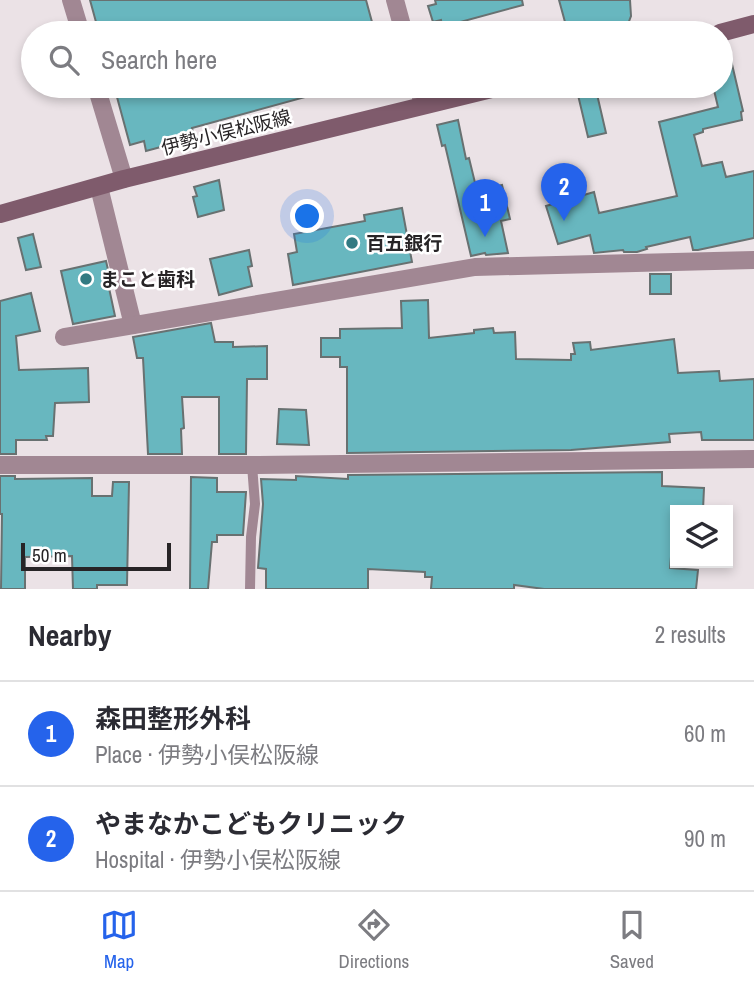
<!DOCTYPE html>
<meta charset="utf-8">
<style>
body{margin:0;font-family:"Archivo Narrow","Noto Sans JP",sans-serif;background:#f2f2f3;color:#2b2b33}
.controls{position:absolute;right:21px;bottom:21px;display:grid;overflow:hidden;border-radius:0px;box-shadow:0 4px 10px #0003}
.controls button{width:63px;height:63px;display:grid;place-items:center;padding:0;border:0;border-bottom:2px solid #e1e1e2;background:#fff;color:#2b2b33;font:35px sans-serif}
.scale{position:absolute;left:21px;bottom:18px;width:150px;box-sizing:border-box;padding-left:7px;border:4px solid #272426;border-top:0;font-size:19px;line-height:24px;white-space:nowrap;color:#272426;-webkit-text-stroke:5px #fff;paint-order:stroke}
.you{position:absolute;left:308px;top:217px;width:24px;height:24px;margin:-18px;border:5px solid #fff;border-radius:50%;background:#1a73e8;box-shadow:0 0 0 10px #1a73e833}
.badge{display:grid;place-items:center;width:46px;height:46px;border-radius:50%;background:#2563eb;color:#fff;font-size:23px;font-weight:700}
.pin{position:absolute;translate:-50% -58px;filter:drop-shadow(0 2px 4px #0008)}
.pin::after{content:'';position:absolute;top:37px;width:24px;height:21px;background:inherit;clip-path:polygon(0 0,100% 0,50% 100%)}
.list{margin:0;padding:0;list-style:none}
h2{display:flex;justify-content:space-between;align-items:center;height:91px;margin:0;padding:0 28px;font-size:30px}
h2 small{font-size:23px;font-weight:400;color:#7c7c81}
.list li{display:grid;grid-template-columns:46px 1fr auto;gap:21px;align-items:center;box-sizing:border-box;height:105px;padding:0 28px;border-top:2px solid #e1e1e2}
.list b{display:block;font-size:26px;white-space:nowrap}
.list p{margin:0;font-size:23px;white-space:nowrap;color:#7c7c81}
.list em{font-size:23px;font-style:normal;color:#7c7c81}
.icon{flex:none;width:38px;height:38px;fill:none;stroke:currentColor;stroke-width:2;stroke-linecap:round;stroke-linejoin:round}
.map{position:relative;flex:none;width:754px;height:589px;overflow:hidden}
.search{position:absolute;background:#fff;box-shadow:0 4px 10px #0003;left:21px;right:21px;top:21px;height:77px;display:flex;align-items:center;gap:18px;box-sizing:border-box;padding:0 24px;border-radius:38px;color:#7c7c81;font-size:26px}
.sheet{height:301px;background:#fff}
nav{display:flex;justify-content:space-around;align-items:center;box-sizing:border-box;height:98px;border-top:2px solid #e1e1e2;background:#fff;font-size:19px;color:#7c7c81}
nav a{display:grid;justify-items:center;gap:4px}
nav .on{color:#2563eb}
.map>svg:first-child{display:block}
.building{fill:#68b7bf;stroke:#687171;stroke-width:2}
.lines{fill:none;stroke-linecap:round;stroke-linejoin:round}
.lane{stroke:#a18793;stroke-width:10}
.street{stroke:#a18793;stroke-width:18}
.secondary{stroke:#7f5b6c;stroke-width:18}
.poi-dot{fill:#327a82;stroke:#fff;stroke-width:2.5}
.labels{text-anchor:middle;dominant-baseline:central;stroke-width:5;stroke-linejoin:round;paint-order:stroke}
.street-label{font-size:19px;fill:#272426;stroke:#fff}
.poi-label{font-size:19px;font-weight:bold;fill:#272426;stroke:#fff;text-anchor:start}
</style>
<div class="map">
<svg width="754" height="589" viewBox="0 0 754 589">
<rect width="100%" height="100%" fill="#ebe2e6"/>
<g class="building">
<polygon points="90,0 366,0 375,33 99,33"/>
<polygon points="435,0 522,0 523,5 442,27 441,20 433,22 428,6 436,4"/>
<polygon points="559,0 630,0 631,16 628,24 619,33 568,33"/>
<polygon points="727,43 743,111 741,112 742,120 703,129 703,132 694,135 702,166 722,162 726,177 754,171 754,238 698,250 693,250 690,237 646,247 647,249 637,252 624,252 623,250 594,253 590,235 558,244 546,206 594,192 599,213 677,196 659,122 718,107 713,86 721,86 721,44"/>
<polygon points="114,86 327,86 327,91 192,128 194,138 146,151 144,141 130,145"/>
<polygon points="596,90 606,133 588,137 578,95"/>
<polygon points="458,120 466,159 469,158 477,191 502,185 510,219 501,221 508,253 486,255 485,253 471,256 445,145 442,146 437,125"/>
<polygon points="219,180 224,210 198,217 193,197 197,196 194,187"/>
<polygon points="402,208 412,262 293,285 288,254 297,252 294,234 365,221 364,215"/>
<polygon points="33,234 41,267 26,270 18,238"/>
<polygon points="249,250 252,266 248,267 252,286 219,295 210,259"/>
<polygon points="106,261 112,287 109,288 115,316 73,324 61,271"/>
<rect x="650" y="274" width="21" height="20"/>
<polygon points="31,293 40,331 16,336 19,370 88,368 89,402 55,403 53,436 46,436 47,440 16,440 16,454 0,454 0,301"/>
<polygon points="428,300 429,338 474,333 474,330 493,328 494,333 515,332 516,359 571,360 571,354 575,354 573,343 590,342 591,350 674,339 678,373 719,371 720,381 754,379 754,440 702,440 701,432 669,434 670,442 571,450 347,453 347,367 340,367 340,357 321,357 321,338 340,338 340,329 402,328 401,301"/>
<polygon points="211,323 215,342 233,342 233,347 267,346 267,379 247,379 246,454 219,454 219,397 182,397 184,428 181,429 182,454 148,454 143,358 137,358 133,337"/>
<polygon points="279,409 306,410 309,445 277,444"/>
<polygon points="662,472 662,486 704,488 703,510 675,510 675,534 673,534 670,568 698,570 696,589 544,589 514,585 514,589 431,589 432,577 425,577 425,572 368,569 368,589 266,589 266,569 258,568 263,504 261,479 296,480 296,476 348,479 348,475"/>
<polygon points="0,476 15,476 15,479 92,478 92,496 112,496 113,482 129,482 127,585 97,585 97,589 73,589 72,556 25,557 25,589 1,589 2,514 0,514"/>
<polygon points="191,477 217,478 217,492 246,492 243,535 217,535 217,542 212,542 208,589 190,589"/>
</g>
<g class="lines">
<polyline class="lane" points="250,589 251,537 255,504 252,465"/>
<g class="street">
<polyline points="71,0 81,33"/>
<polyline points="395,0 404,33"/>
<polyline points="96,86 124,179"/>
<polyline points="418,86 423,104"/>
<polyline points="99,187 133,325"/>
<polyline points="64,337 475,267 754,260"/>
<polyline points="0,465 258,465 754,459"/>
</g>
<g class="secondary">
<polyline points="720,33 754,24"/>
<polyline points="0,214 124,179 504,86"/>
</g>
</g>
<g class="poi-dot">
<circle cx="352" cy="243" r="7"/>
<circle cx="86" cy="279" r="7"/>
</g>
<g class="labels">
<g class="street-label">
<text transform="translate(226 132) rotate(-14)">伊勢小俣松阪線</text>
</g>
<g class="poi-label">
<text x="366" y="243">百五銀行</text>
<text x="100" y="279">まこと歯科</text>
</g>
</g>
</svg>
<div class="controls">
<button><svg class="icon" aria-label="layers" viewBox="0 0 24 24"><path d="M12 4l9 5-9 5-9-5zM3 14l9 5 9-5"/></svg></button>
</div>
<div class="scale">50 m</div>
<div class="you"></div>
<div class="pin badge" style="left:485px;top:237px">1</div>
<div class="pin badge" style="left:564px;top:221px">2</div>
<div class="search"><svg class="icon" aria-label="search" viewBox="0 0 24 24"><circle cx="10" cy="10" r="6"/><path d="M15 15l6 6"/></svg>Search here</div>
</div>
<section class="sheet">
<h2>Nearby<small>2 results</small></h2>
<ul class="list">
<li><span class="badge">1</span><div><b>森田整形外科</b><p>Place · 伊勢小俣松阪線</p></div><em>60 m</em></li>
<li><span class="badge">2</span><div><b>やまなかこどもクリニック</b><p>Hospital · 伊勢小俣松阪線</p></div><em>90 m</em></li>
</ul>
</section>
<nav>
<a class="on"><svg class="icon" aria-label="map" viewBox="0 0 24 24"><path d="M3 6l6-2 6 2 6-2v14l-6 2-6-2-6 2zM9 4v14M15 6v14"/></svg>Map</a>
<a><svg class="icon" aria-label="directions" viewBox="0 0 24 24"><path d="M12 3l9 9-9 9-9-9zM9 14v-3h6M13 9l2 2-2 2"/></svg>Directions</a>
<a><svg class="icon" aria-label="saved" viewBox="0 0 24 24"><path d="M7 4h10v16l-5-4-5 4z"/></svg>Saved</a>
</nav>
